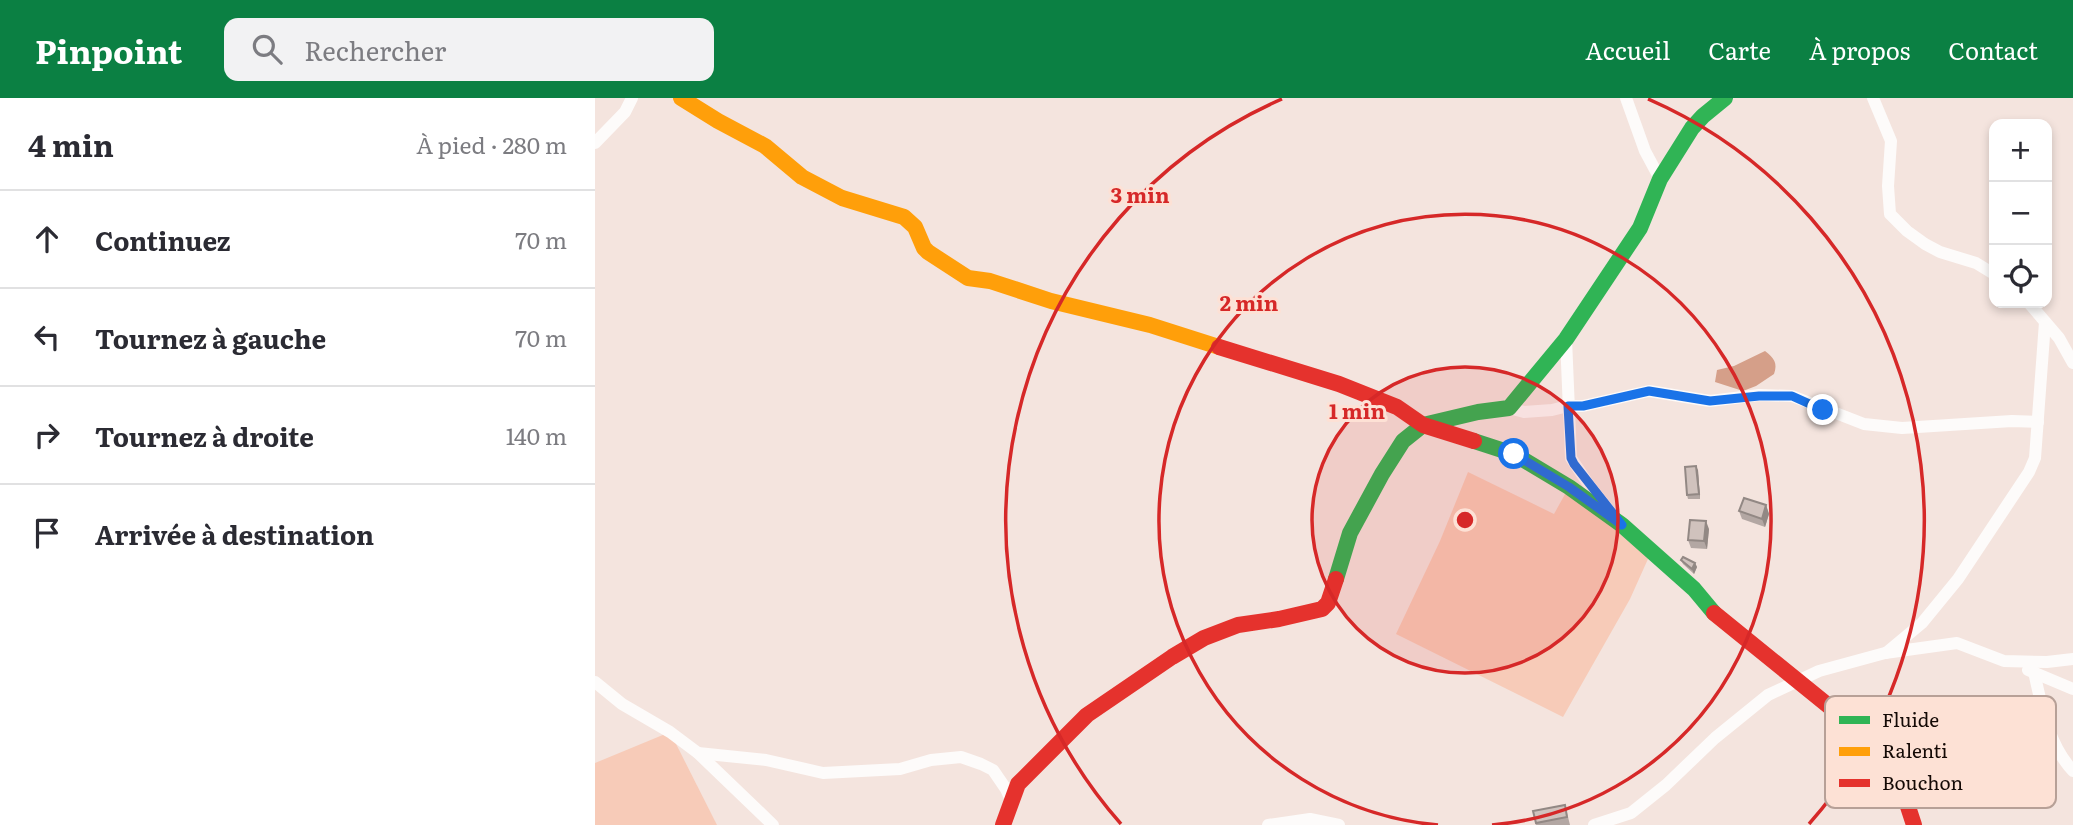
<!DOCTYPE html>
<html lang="fr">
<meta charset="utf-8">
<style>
body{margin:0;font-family:Literata,serif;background:#f2f2f3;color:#2b2b33}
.controls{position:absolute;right:21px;top:21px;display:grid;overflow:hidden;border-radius:14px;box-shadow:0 4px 10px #0003}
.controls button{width:63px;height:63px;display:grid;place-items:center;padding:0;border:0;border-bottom:2px solid #e1e1e2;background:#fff;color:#2b2b33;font:35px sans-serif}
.stop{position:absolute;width:21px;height:21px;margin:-16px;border:5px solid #1a73e8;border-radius:50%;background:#fff}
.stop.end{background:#1a73e8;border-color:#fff;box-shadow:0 2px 7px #0008}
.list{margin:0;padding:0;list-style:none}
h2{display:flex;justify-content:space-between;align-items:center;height:91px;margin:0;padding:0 28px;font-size:30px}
h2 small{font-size:23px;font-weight:400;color:#7c7c81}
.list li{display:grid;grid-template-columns:46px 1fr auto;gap:21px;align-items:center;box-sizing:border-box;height:98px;padding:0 28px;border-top:2px solid #e1e1e2}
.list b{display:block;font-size:26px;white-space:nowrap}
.list em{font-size:23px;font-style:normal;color:#7c7c81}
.icon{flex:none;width:38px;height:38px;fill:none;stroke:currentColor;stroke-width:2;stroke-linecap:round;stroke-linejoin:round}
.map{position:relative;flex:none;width:1478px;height:727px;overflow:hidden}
header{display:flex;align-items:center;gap:42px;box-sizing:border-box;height:98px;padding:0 35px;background:#0b8043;color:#fff}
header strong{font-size:33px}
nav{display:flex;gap:38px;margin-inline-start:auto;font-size:24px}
.search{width:490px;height:63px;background:#f2f2f3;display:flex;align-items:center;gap:18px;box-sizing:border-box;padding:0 24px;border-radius:14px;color:#7c7c81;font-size:26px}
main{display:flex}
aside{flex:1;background:#fff}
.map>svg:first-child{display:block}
.green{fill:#f7cbb8}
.water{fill:#d59f89}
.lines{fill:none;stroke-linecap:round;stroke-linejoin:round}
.street{stroke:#fdfbfa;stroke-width:12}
.fast{stroke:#30b455;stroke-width:16}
.slow{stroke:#ff9f0a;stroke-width:16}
.jam{stroke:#e5322d;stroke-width:16}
.wall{fill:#b3a7a3}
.shaded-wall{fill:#928884}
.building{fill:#d0c2bd;stroke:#928884;stroke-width:2}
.route{stroke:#1a73e8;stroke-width:9}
.ring{fill:none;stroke:#d62828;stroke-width:3.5}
.key{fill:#fde1d5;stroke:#b7a097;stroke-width:2}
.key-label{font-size:19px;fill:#140905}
.centre{fill:#d62828;stroke:#fde1d5;stroke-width:3.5}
.ring-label{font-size:21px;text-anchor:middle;font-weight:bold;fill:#d62828;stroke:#fde1d5;stroke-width:6;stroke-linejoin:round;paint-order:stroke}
</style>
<header>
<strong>Pinpoint</strong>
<div class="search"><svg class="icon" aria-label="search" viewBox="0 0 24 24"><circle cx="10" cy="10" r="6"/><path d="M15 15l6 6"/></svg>Rechercher</div>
<nav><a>Accueil</a><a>Carte</a><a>À propos</a><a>Contact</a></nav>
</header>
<main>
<aside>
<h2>4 min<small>À pied · 280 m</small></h2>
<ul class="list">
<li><svg class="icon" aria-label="ahead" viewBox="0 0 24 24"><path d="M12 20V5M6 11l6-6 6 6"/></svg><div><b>Continuez</b></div><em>70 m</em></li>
<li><svg class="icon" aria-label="left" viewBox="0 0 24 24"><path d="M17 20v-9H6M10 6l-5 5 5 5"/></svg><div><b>Tournez à gauche</b></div><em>70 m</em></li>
<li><svg class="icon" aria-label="right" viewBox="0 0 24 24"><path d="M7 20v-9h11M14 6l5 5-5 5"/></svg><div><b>Tournez à droite</b></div><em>140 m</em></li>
<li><svg class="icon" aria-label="arrive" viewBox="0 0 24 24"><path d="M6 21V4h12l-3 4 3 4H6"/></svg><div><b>Arrivée à destination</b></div></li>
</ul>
</aside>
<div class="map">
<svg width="1478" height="727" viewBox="0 0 1478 727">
<rect width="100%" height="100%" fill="#f4e4de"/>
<g class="green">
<polygon points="873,374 959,416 974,389 1057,452 1035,501 968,619 801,536 845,443"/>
<polygon points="75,634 122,727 0,727 0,665"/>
</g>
<path class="water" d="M1170,253C1179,260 1183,265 1179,276L1161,288L1148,293L1120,284L1122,272L1139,268Z"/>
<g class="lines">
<g class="street">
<polyline points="1031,0 1050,53 1065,81"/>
<polyline points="1278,0 1296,43 1293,88 1295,116 1312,133 1330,146 1345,154 1381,165 1399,176"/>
<polyline points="0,45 30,14 37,0"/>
<polyline points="1434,205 1464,240 1478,265"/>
<polyline points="971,241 976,360 994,387 1013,411"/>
<polyline points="914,310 929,314 957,312 973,308 988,308 1054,293 1115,303 1164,297 1197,298 1269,326 1307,330 1417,323 1443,324"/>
<polyline points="1291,555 1327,525 1363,481 1434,374 1440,360 1450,224"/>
<polyline points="1433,572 1478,591"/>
<path d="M1439,574C1447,609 1453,646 1478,673"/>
<polyline points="0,584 27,606 75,634 103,655 178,727"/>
<polyline points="103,655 171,662 228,675 305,671 336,662 366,659 386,666 398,672 411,691 416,702"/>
<polyline points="673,727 715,721 744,727"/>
<polyline points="999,727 1036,715 1071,687 1120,640 1173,597 1224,573 1290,555 1362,545 1409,563 1452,564 1478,561"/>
</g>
<g class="fast">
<polyline points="879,343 919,356 974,389 1027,427 1099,491 1119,515"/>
<polyline points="741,481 755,435 787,376 808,343 828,327 883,314 914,310 971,241 1045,130 1065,81 1097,30 1108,18 1130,0"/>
</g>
<polyline class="slow" points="86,0 123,23 170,48 207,79 247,100 309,119 320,129 329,150 333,154 373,180 395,183 456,203 555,227 624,249"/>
<g class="jam">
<polyline points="624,249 744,286 802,309 828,327 879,343"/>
<polyline points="1119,515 1251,622 1293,664 1303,678 1319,727"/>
<polyline points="408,727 423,686 492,617 577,559 609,540 643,527 684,521 727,511 733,505 741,481"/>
</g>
</g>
<g class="wall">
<polygon points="1103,372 1105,401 1093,401 1092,397"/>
<polygon points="1171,407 1174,416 1170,429 1147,421 1144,413"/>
<polygon points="1114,431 1112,451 1096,450 1093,442"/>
<polygon points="1086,462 1100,465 1102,469 1099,476 1088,466"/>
<polygon points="970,707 975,727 941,727 938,713"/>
</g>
<g class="shaded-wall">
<polygon points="1101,368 1103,372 1105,401 1104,396"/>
<polygon points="1171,407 1174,416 1170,429 1167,421"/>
<polygon points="1111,423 1114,431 1112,451 1109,443"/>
<polygon points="1100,465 1102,469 1099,476 1097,471"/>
</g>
<g class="building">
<polygon points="1101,368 1104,396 1092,397 1090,369"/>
<polygon points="1149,400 1171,407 1167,421 1144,413"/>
<polygon points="1095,422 1111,423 1109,443 1093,442"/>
<polygon points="1088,459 1100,465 1097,471 1086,462"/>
<polygon points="970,707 972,719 941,725 938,713"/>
</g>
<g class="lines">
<polyline class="route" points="919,356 974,389 1027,427 979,366 976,360 973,308 988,308 1054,293 1115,303 1164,298 1197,298 1228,312"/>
</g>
<circle cx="870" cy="422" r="153" fill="#d62828" fill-opacity=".12"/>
<g class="ring">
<circle cx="870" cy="422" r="153"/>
<path d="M843 727A306 306 0 1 1 897 727"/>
<path d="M526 726A459 459 0 0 1 687 1M1053 1A459 459 0 0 1 1214 726"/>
</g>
<rect x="1230" y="598" width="231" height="112" rx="10" class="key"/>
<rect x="1244" y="618" width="31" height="8" fill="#30b455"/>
<rect x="1244" y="649" width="31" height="9" fill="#ff9f0a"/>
<rect x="1244" y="681" width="31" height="8" fill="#e5322d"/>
<g class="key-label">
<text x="1287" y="629">Fluide</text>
<text x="1287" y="660">Ralenti</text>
<text x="1287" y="692">Bouchon</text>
</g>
<circle cx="870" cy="422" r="10" class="centre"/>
<g class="ring-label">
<text x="545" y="105">3 min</text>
<text x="654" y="213">2 min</text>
<text x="762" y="321">1 min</text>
</g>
</svg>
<div class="controls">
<button>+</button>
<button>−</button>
<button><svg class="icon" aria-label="locate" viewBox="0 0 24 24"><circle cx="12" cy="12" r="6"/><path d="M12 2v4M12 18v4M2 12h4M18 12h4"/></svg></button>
</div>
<div class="stop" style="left:919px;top:356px"></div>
<div class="stop end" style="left:1228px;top:312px"></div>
</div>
</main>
